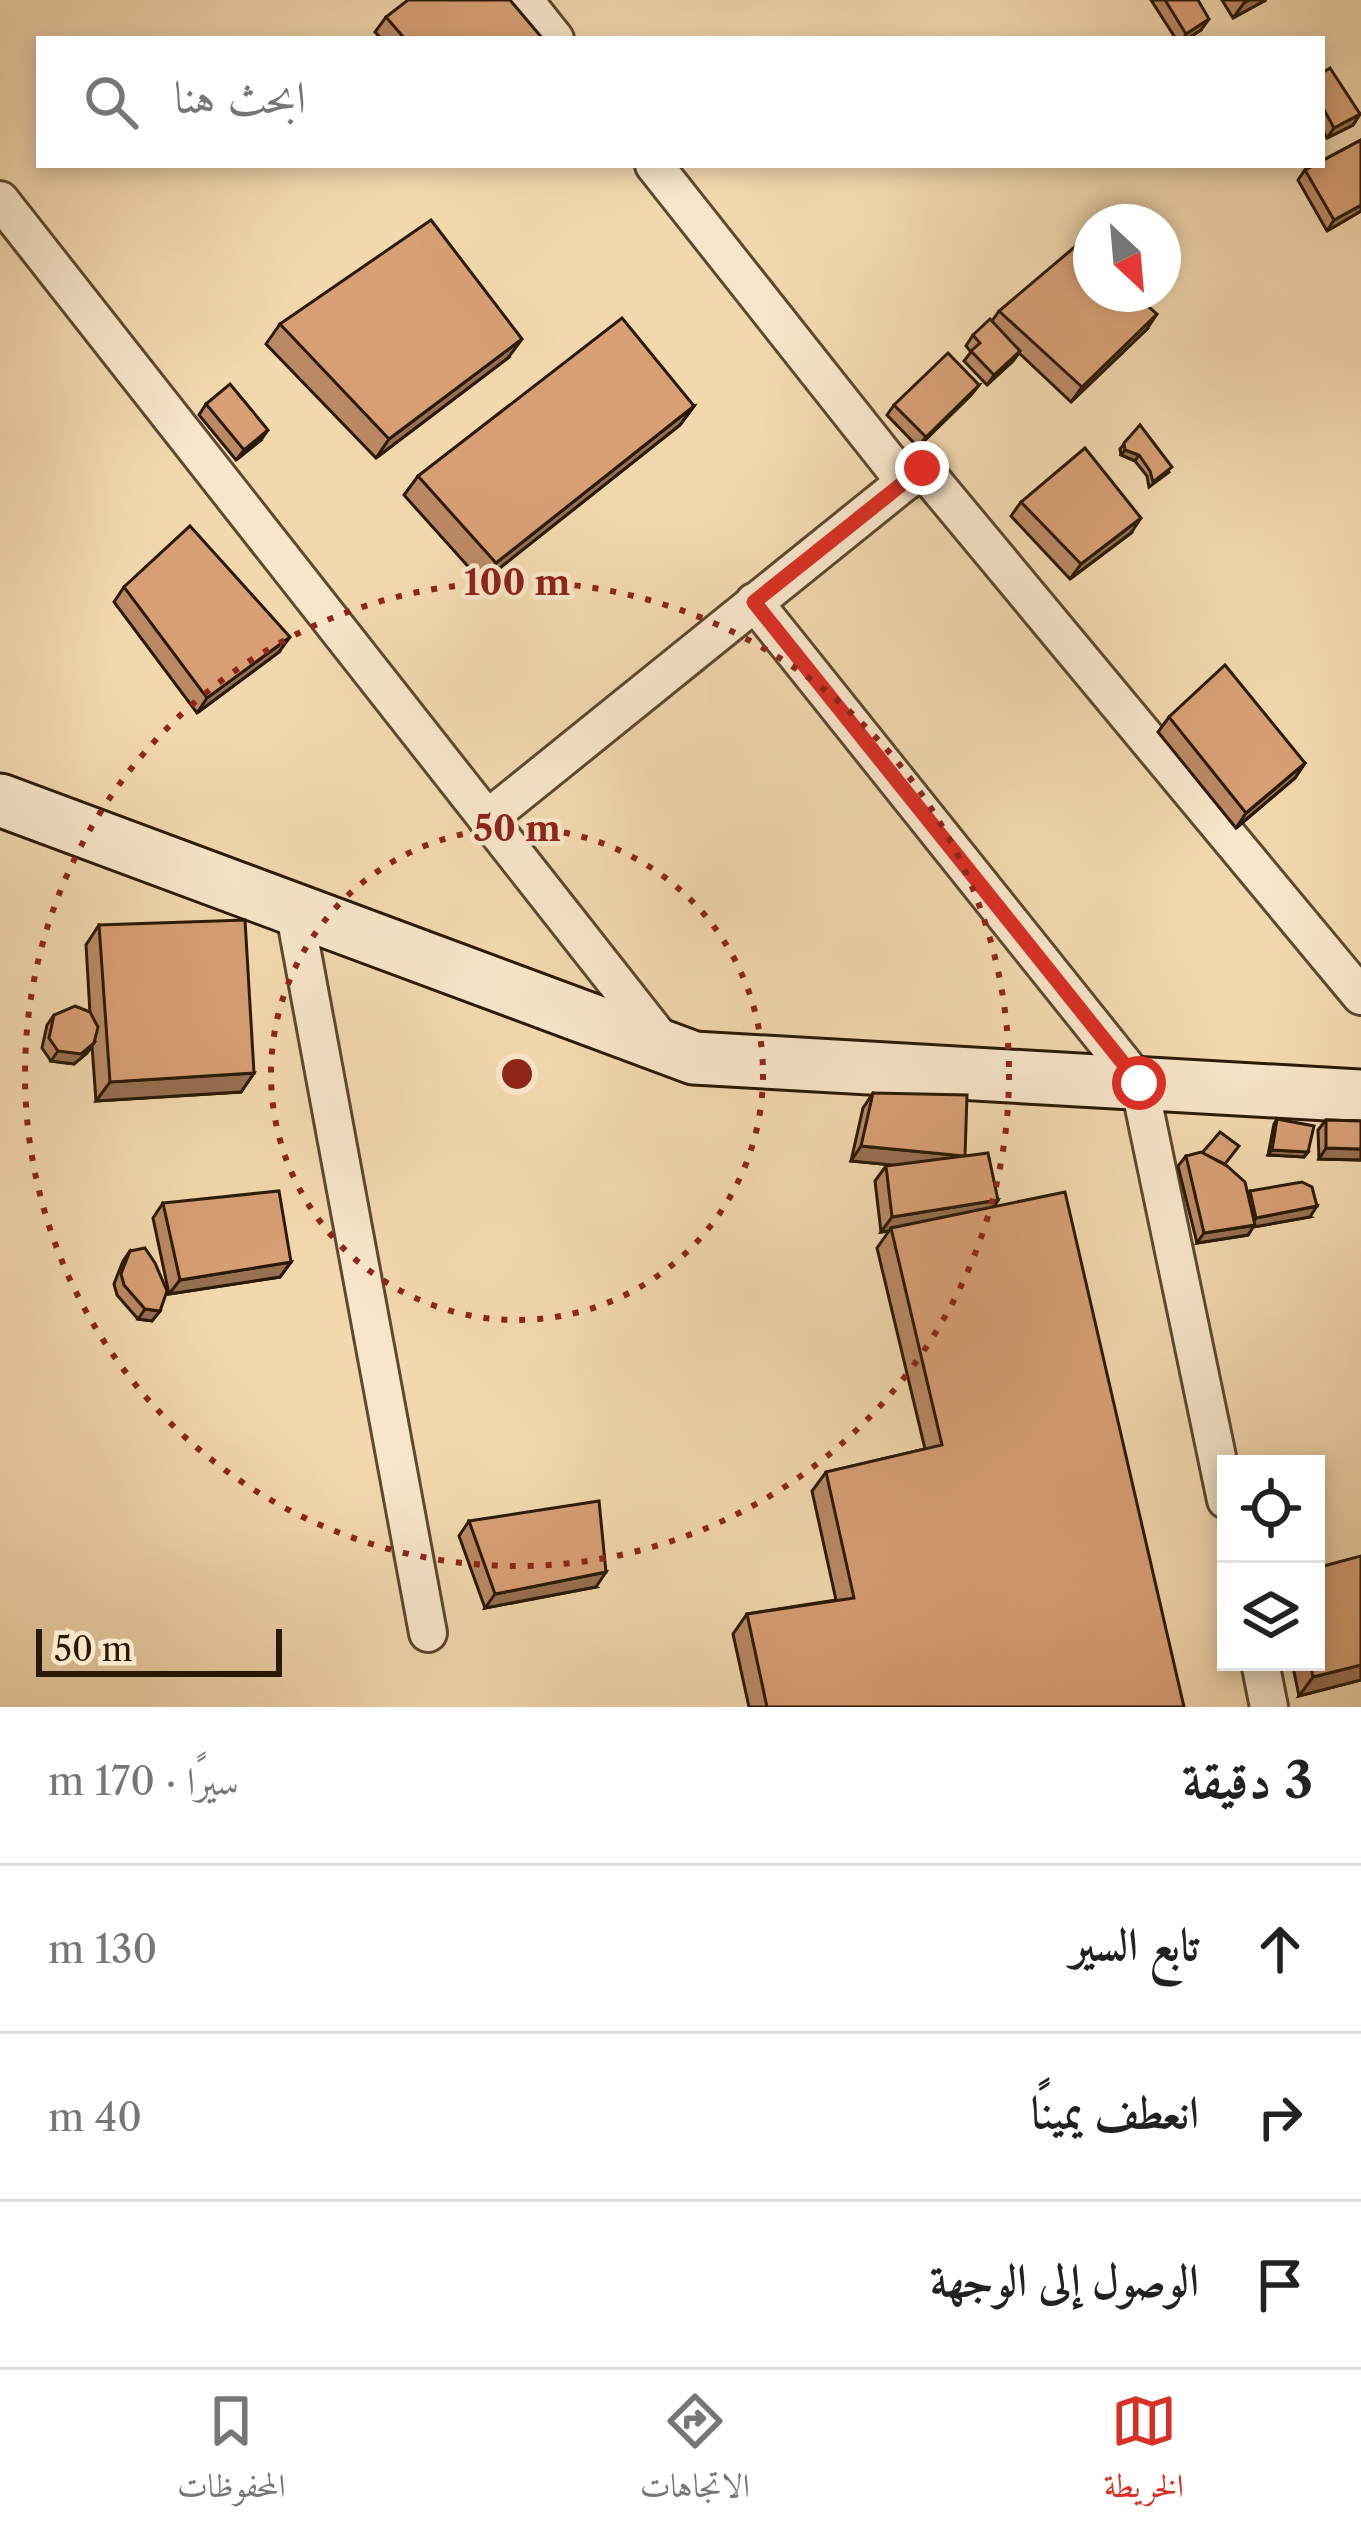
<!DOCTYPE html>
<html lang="ar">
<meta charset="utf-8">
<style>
body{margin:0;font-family:"Libre Caslon Text",Amiri,serif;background:#f2f2f2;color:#222;direction:rtl}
.controls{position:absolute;right:36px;bottom:36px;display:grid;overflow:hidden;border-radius:0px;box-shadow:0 6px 18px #0003}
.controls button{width:108px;height:108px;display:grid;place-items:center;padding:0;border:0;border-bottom:3px solid #e0e0e0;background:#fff;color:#222;font:60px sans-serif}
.compass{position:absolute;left:1073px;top:204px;width:108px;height:108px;border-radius:50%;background:#fff;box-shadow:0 6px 18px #0003;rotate:154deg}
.scale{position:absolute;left:36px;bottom:30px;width:246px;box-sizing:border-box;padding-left:12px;border:6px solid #291905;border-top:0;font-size:33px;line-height:42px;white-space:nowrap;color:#291905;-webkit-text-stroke:9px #f7e6ca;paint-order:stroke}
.stop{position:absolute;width:36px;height:36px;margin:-27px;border:9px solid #d93025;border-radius:50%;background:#fff}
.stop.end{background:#d93025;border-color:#fff;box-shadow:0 3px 12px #0008}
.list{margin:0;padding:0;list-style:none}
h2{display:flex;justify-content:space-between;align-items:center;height:156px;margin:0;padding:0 48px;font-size:51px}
h2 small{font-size:39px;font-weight:400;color:#767676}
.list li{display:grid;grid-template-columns:78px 1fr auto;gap:36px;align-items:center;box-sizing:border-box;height:168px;padding:0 48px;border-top:3px solid #e0e0e0}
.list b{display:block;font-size:45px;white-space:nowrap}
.list em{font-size:39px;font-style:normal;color:#767676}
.icon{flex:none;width:66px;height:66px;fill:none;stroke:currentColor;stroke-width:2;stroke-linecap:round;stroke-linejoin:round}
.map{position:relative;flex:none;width:1361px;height:1707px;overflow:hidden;direction:ltr}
.search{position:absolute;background:#fff;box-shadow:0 6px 18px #0003;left:36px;right:36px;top:36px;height:132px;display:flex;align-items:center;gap:30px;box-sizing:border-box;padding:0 42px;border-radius:0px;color:#767676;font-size:45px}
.sheet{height:660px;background:#fff}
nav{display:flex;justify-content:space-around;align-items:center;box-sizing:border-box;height:168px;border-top:3px solid #e0e0e0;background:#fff;font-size:33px;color:#767676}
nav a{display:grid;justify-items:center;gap:6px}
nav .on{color:#d93025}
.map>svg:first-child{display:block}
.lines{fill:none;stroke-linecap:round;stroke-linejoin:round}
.street-casing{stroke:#5c492f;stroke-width:42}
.secondary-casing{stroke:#291905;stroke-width:57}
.street{stroke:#f7e6ca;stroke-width:36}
.secondary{stroke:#f7e6ca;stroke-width:51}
.wall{fill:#ba8964;stroke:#291905;stroke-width:3}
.shaded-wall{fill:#976f51;stroke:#291905;stroke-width:3}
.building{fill:#d89f74;stroke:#291905;stroke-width:3}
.route{stroke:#d93025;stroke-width:15}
.ring{fill:none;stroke:#8f2418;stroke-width:6;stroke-dasharray:6 12}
.centre{fill:#8f2418;stroke:#f7e6ca;stroke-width:6}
.ring-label{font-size:36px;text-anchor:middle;font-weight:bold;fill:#8f2418;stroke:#f7e6ca;stroke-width:9;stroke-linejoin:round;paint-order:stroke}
</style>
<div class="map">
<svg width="1361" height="1707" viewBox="0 0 1361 1707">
<rect width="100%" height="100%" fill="#f3d8ae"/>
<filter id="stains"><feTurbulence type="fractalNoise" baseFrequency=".00167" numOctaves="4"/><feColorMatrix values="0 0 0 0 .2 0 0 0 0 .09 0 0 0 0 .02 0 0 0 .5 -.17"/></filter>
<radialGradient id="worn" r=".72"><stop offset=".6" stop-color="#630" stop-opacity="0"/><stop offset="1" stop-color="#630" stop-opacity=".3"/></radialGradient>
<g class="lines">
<defs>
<g id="street">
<polyline points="524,0 555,39"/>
<polyline points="654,165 905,482"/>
<polyline points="0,200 666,1046"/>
<polyline points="754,602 1139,1083 1226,1500"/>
<polyline points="487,819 922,468 1361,996"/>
<polyline points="294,909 428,1633"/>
<polyline points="1260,1662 1269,1707"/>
</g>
<polyline id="secondary" points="0,800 694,1058 1361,1096"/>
</defs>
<use href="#street" class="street-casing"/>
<use href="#secondary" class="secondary-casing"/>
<use href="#street" class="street"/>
<use href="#secondary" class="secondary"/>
</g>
<g class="wall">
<polygon points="1151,0 1198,0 1201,30 1187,39 1176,39"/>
<polygon points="1222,0 1266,0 1233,18"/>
<polygon points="386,17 543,39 382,39 375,32"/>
<polygon points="1322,73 1360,114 1353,125 1327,138 1322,129"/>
<polygon points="1361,140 1361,211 1327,231 1298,180 1305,170"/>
<polygon points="999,311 1147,329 1071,402 1019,353 1013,361 987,385 964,361 971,352 966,346 973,335 992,321"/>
<polygon points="280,324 508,358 376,458 266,344"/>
<polygon points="979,385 971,395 918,447 887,415 894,405"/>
<polygon points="206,404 261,440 236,460 199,415"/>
<polygon points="694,406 680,425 482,582 404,495 418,476"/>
<polygon points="1140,425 1169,472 1149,487 1147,476 1135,461 1121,455 1120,449"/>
<polygon points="1021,502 1131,533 1070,579 1011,516"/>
<polygon points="124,587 279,652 197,713 114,602"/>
<polygon points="1169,717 1305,763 1295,778 1236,828 1158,732"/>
<polygon points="99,925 254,1073 241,1092 96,1101 92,1046 87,1053 74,1064 51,1061 42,1048 47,1025 54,1015 90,1013 86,945"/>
<polygon points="873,1093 965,1156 998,1200 994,1207 1184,1707 749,1707 733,1634 747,1614 836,1600 812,1491 826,1472 925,1449 877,1248 889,1231 881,1232 875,1181 886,1166 893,1165 851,1161 863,1108"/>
<polygon points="1277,1119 1308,1152 1304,1157 1268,1155 1274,1124"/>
<polygon points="1326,1120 1361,1121 1361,1160 1319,1159 1318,1130"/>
<polygon points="1186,1156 1225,1164 1248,1195 1250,1191 1310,1217 1253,1227 1248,1235 1197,1243 1178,1166"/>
<polygon points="163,1203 291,1262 280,1277 169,1294 153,1218"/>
<polygon points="130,1251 160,1311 152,1321 138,1319 117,1295 114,1284 123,1261"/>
<polygon points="469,1521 596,1587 485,1608 459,1536"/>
<polygon points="1292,1662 1316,1662 1361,1680 1299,1696"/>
</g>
<g class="shaded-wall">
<polygon points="1249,0 1266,0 1233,18 1244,3"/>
<polygon points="1209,19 1201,30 1187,39 1183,39 1186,34"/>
<polygon points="1360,114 1353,125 1327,138 1334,128"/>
<polygon points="1361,205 1361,211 1327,231 1334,220"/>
<polygon points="1157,314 1147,329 1071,402 1082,387"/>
<polygon points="522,339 508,358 376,458 389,439"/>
<polygon points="1020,351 1013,361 987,385 994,375"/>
<polygon points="979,385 971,395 918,447 926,437"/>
<polygon points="694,406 680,425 482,582 496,563"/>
<polygon points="268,430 261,440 236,460 244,450"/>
<polygon points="1125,450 1139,455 1135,461 1121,455"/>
<polygon points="1141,518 1131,533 1070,579 1081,564"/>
<polygon points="290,637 279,652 197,713 207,698"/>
<polygon points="1305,763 1295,778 1236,828 1246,813"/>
<polygon points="94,1043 87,1053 74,1064 51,1061 58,1051"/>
<polygon points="254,1073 241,1092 96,1101 110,1082"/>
<polygon points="861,1146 964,1156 954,1171 851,1161"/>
<polygon points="1326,1148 1361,1149 1361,1160 1319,1159"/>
<polygon points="1272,1150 1308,1152 1304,1157 1268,1155"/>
<polygon points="998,1200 988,1215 891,1228 889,1231 881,1232 892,1217"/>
<polygon points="1317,1206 1310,1217 1253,1227 1248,1235 1197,1243 1204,1233 1250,1226 1256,1218"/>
<polygon points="291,1262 280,1277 169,1294 180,1280"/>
<polygon points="145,1309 160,1311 152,1321 138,1319"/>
<polygon points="606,1572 596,1587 485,1608 495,1594"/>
<polygon points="1361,1665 1361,1680 1299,1696 1313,1677"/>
</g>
<g class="building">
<polygon points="408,0 510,0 543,39 405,39 386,17"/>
<polygon points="1165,0 1198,0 1209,19 1186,34"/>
<polygon points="1330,68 1360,114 1334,128 1322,106 1322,73"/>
<polygon points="1361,140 1361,205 1334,220 1305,170 1315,165 1322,165 1322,161"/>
<polygon points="431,220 522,339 389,439 280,324"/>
<polygon points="1077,245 1091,258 1091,294 1134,294 1157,314 1082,387 999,311"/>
<polygon points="622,318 694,406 496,563 418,476"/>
<polygon points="990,319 1020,351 994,375 971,351 980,343 973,335"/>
<polygon points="948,353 979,385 926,437 894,405"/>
<polygon points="230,384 268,430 244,450 206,404"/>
<polygon points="1140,425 1172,467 1153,482 1150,471 1139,455 1125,450 1124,443"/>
<polygon points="1085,448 1141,518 1081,564 1021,502"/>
<polygon points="190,526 290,637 207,698 124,587"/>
<polygon points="1225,665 1305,763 1246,813 1169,717"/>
<polygon points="245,920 254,1073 110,1082 99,925"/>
<polygon points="75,1006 90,1012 98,1027 94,1043 81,1054 58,1051 49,1038 54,1015"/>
<polygon points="873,1093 967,1095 965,1156 988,1153 998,1200 892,1217 886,1166 964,1156 861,1146"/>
<polygon points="1277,1119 1314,1126 1308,1152 1272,1150"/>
<polygon points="1326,1120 1361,1121 1361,1149 1326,1148"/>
<polygon points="1220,1132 1239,1146 1225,1164 1202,1153"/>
<polygon points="1201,1152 1227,1166 1245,1182 1255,1225 1204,1233 1186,1156"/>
<polygon points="1302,1182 1312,1187 1317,1206 1256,1218 1250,1191"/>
<polygon points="279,1191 291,1262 180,1280 163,1203"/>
<polygon points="1065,1192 1184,1707 767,1707 747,1614 854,1598 826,1472 942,1445 891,1228"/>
<polygon points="145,1248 155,1263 167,1291 160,1311 145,1309 124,1285 121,1274 130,1251"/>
<polygon points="599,1501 606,1572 495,1594 469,1521"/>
<polygon points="1361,1556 1361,1665 1313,1677 1310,1662 1316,1662 1316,1568"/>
</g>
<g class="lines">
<polyline class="route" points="922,468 754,602 1139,1083"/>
</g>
<g class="ring">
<circle cx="517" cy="1074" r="246"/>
<circle cx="517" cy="1074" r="492"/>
</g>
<circle cx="517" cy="1074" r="18" class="centre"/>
<g class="ring-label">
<text x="517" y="595">100 m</text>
<text x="517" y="841">50 m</text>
</g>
<rect width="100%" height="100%" filter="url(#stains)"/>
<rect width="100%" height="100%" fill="url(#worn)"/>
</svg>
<div class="controls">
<button><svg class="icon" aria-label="locate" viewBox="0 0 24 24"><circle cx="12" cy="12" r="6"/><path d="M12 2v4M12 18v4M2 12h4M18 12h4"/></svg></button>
<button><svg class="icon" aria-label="layers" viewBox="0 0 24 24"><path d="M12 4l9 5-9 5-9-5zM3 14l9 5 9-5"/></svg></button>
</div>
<svg class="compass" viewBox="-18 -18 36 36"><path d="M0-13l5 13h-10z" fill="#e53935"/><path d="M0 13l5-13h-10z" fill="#767676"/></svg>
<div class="scale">50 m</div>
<div class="stop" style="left:1139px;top:1083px"></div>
<div class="stop end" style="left:922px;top:468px"></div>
<div class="search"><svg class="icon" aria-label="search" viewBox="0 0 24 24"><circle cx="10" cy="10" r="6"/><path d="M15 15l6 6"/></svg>ابحث هنا</div>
</div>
<section class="sheet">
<h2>3 دقيقة<small>سيرًا · 170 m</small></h2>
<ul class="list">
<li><svg class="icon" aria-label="ahead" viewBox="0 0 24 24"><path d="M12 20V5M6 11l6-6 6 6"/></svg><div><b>تابع السير</b></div><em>130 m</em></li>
<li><svg class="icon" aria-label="right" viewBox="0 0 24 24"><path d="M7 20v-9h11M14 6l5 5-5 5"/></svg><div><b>انعطف يمينًا</b></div><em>40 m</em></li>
<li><svg class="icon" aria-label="arrive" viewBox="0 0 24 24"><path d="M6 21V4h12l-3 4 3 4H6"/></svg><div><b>الوصول إلى الوجهة</b></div></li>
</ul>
</section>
<nav>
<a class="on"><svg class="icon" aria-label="map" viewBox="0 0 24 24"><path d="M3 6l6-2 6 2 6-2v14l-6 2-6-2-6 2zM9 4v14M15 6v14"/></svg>الخريطة</a>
<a><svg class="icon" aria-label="directions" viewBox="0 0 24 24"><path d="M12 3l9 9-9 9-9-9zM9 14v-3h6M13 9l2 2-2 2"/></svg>الاتجاهات</a>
<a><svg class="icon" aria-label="saved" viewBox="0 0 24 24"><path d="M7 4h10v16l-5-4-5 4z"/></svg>المحفوظات</a>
</nav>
